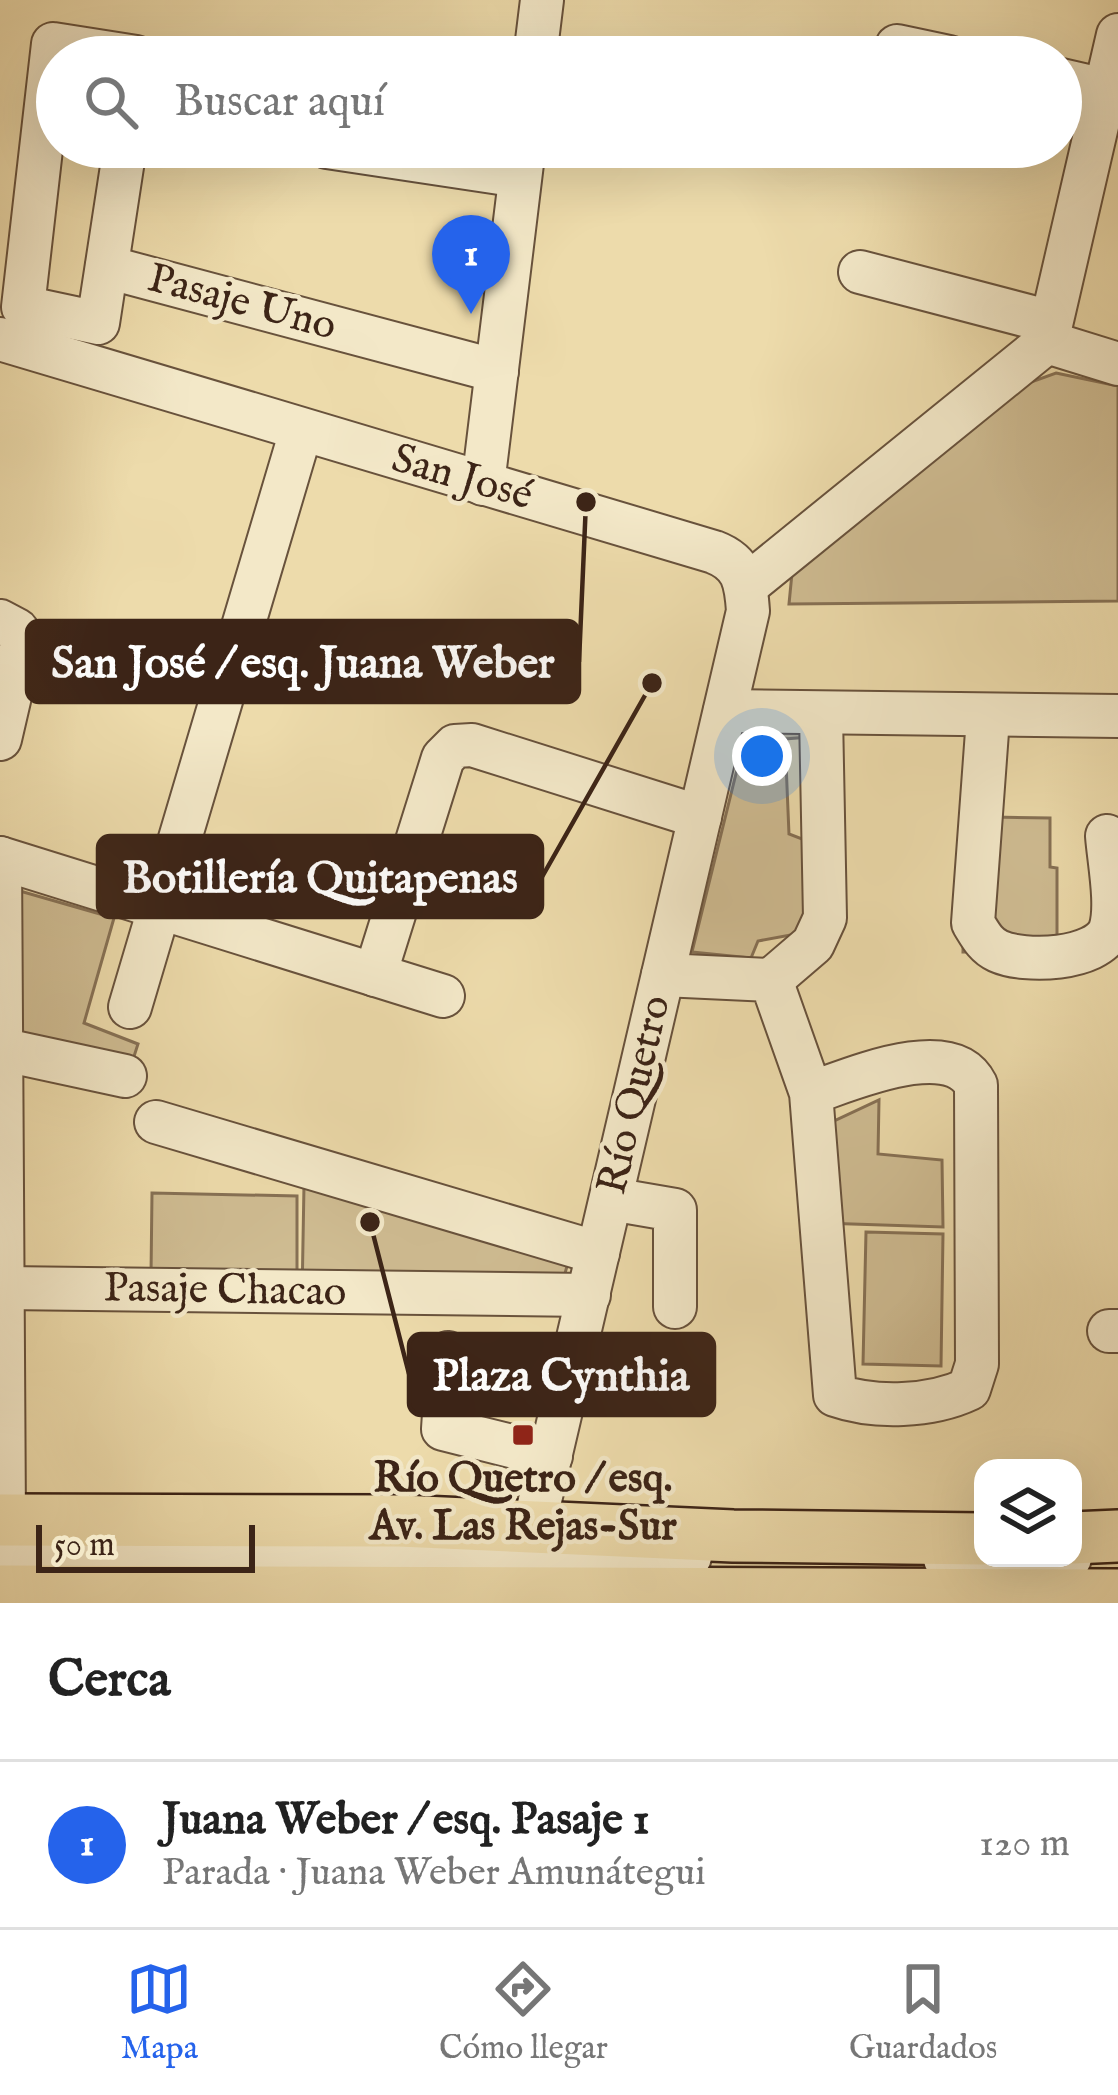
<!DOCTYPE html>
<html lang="es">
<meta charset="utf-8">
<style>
body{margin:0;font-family:"IM FELL English",serif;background:#f6f6f6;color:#222}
.controls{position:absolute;right:36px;bottom:36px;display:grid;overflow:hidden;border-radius:24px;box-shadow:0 12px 48px #0002}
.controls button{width:108px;height:108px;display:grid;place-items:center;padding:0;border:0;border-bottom:3px solid #e0e0e0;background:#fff;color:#222;font:60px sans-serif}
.scale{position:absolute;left:36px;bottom:30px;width:219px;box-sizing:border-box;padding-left:12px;border:6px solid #3c2417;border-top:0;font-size:33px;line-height:42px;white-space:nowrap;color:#3c2417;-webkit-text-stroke:9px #f3e8c8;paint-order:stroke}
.you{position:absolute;left:762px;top:756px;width:42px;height:42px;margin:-30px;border:9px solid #fff;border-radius:50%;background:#1a73e8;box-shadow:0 0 0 18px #1a73e833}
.badge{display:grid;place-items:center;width:78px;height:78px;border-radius:50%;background:#2563eb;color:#fff;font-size:39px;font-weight:700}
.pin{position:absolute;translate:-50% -99px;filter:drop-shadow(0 3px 6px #0008)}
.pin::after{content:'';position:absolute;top:63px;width:42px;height:36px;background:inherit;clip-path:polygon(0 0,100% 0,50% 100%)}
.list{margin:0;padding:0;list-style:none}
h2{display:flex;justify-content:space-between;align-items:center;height:156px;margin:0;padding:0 48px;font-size:51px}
h2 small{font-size:39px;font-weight:400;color:#767676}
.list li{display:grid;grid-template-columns:78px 1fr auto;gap:36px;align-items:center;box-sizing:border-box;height:168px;padding:0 48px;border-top:3px solid #e0e0e0}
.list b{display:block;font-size:45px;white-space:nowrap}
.list p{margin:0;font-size:39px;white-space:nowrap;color:#767676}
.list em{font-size:39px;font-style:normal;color:#767676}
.icon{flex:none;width:66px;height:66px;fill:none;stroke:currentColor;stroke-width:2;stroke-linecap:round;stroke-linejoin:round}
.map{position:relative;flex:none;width:1118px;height:1603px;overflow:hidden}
.search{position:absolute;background:#fff;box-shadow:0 12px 48px #0002;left:36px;right:36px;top:36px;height:132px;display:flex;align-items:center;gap:30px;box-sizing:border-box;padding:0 42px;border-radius:66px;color:#767676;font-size:45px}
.sheet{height:324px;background:#fff}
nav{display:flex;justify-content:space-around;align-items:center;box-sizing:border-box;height:168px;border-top:3px solid #e0e0e0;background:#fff;font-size:33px;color:#767676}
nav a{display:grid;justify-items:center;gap:6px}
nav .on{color:#2563eb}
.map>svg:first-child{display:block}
.green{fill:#cfbc92;stroke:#867054;stroke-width:3}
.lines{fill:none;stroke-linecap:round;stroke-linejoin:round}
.minor-casing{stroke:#68523c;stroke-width:46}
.major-casing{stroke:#3c2417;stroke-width:56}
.minor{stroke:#f3e8c8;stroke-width:42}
.major{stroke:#eddbab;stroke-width:51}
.poi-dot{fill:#8f2418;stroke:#f3e8c8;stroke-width:4.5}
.labels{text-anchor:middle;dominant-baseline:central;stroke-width:9;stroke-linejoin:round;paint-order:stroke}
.street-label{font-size:42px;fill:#3c2417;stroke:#f3e8c8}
.poi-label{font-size:42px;font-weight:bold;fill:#3c2417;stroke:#f3e8c8}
.leader{fill:none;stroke:#3c2417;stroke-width:4.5}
.callout-dot{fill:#3c2417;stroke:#f3e8c8;stroke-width:4.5}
.callout{fill:#3c2417;stroke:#3c2417;stroke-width:4.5}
.callout-label{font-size:45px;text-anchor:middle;font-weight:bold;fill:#fff}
</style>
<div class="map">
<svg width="1118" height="1603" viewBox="0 0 1118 1603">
<rect width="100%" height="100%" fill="#eddbab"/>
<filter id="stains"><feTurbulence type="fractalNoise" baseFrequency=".00167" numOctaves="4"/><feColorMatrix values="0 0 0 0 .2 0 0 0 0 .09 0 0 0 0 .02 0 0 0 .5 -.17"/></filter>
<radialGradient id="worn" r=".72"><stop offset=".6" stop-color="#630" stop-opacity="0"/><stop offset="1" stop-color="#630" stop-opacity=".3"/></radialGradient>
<g class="green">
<polygon points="1056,373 1118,386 1118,601 789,604 792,573 1020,386"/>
<polygon points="800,720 810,737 785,739 789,834 810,842 807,932 758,941 751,958 692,952 749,721"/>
<polygon points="992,817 1050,818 1050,867 1057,868 1057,953 963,952 964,861"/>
<polygon points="6,887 114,918 84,1023 138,1044 128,1075 11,1056"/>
<polygon points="879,1100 878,1154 942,1160 943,1227 822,1223 815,1130"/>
<polygon points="304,1185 569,1259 557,1302 302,1298"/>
<polygon points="152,1193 297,1196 297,1277 151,1275"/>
<polygon points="866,1232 943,1234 941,1366 863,1364"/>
</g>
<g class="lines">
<defs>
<g id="minor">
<polyline points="897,46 949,57"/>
<polyline points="535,57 542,0"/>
<polyline points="1061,80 1118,93"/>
<polyline points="125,147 98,323 23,307 53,44 136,57"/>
<polyline points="327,147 520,176"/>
<polyline points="107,267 497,371"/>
<polyline points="860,272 1051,322"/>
<path d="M0,339L714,552C743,563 746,582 748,611L516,1603"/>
<polyline points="1047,342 1118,35"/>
<polyline points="1047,342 1118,364"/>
<polyline points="483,484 524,147"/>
<polyline points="746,586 1047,342"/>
<polyline points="0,621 17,630 23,640 0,739"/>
<polyline points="725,711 1118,716"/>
<path d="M988,718L973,923C980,934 985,945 998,951C1024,963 1097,961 1110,930C1118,906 1109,862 1107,836"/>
<polyline points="0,858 4,1520"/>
<polyline points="0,858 443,996"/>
<polyline points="375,975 443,758 455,746 472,745 700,817"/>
<path d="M663,975L771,980L811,1093L835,1395C875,1409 931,1407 969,1389L977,1364L976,1085C951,1035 850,1080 811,1093"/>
<polyline points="771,980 813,944 825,918 821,715"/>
<polyline points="130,1007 301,431"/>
<polyline points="0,1049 125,1076"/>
<polyline points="156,1122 598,1253"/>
<polyline points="611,1199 675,1210 675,1307"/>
<polyline points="4,1288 589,1295"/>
<polyline points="1109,1331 1118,1331"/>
<polyline points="448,1353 443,1429 551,1456"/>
<polyline points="0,1547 690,1557"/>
<polyline points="945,1559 1070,1558"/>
</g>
<g id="major">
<polyline points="0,1520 400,1521 733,1536 983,1539"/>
<polyline points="1073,1538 1118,1536"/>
<polyline points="0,1591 1118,1595"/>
</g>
</defs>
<use href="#minor" class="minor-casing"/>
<use href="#major" class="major-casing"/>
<use href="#minor" class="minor"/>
<use href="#major" class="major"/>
</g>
<rect class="poi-dot" x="511" y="1423" width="24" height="24" rx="6"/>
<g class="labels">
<g class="street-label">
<text transform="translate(242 303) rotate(15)">Pasaje Uno</text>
<text transform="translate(462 478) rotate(16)">San José</text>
<text transform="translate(635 1095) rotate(-77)">Río Quetro</text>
<text transform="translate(225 1291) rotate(1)">Pasaje Chacao</text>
</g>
<g class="poi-label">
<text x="523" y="1479">Río Quetro / esq.<tspan x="523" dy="48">Av. Las Rejas-Sur</tspan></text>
</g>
</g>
<path class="leader" d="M586 502L579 662M652 683L542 877M370 1222L409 1374"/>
<g class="callout-dot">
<circle cx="586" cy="502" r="12"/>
<circle cx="652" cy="683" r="12"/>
<circle cx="370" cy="1222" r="12"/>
</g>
<g class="callout">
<rect x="27" y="621" width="552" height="81" rx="12"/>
<rect x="98" y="836" width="444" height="81" rx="12"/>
<rect x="409" y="1334" width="305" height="81" rx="12"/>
</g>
<g class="callout-label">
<text x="303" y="677">San José / esq. Juana Weber</text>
<text x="320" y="892">Botillería Quitapenas</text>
<text x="561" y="1390">Plaza Cynthia</text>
</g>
<rect width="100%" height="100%" filter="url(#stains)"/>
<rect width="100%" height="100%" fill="url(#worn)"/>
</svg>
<div class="controls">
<button><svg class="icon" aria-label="layers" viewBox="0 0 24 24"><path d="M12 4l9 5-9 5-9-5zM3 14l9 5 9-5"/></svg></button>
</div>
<div class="scale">50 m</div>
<div class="you"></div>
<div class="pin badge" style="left:471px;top:314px">1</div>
<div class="search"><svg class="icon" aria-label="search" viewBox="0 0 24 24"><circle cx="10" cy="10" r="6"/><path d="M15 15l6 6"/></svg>Buscar aquí</div>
</div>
<section class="sheet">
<h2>Cerca<small></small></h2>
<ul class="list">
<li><span class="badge">1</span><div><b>Juana Weber / esq. Pasaje 1</b><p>Parada · Juana Weber Amunátegui</p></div><em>120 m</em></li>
</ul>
</section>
<nav>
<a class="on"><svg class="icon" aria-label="map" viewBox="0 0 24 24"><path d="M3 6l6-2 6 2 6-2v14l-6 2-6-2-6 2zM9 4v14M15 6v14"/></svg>Mapa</a>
<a><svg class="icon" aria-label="directions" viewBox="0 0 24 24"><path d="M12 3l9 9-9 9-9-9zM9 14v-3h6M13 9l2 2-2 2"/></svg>Cómo llegar</a>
<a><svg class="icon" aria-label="saved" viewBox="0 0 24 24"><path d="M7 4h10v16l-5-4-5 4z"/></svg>Guardados</a>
</nav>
